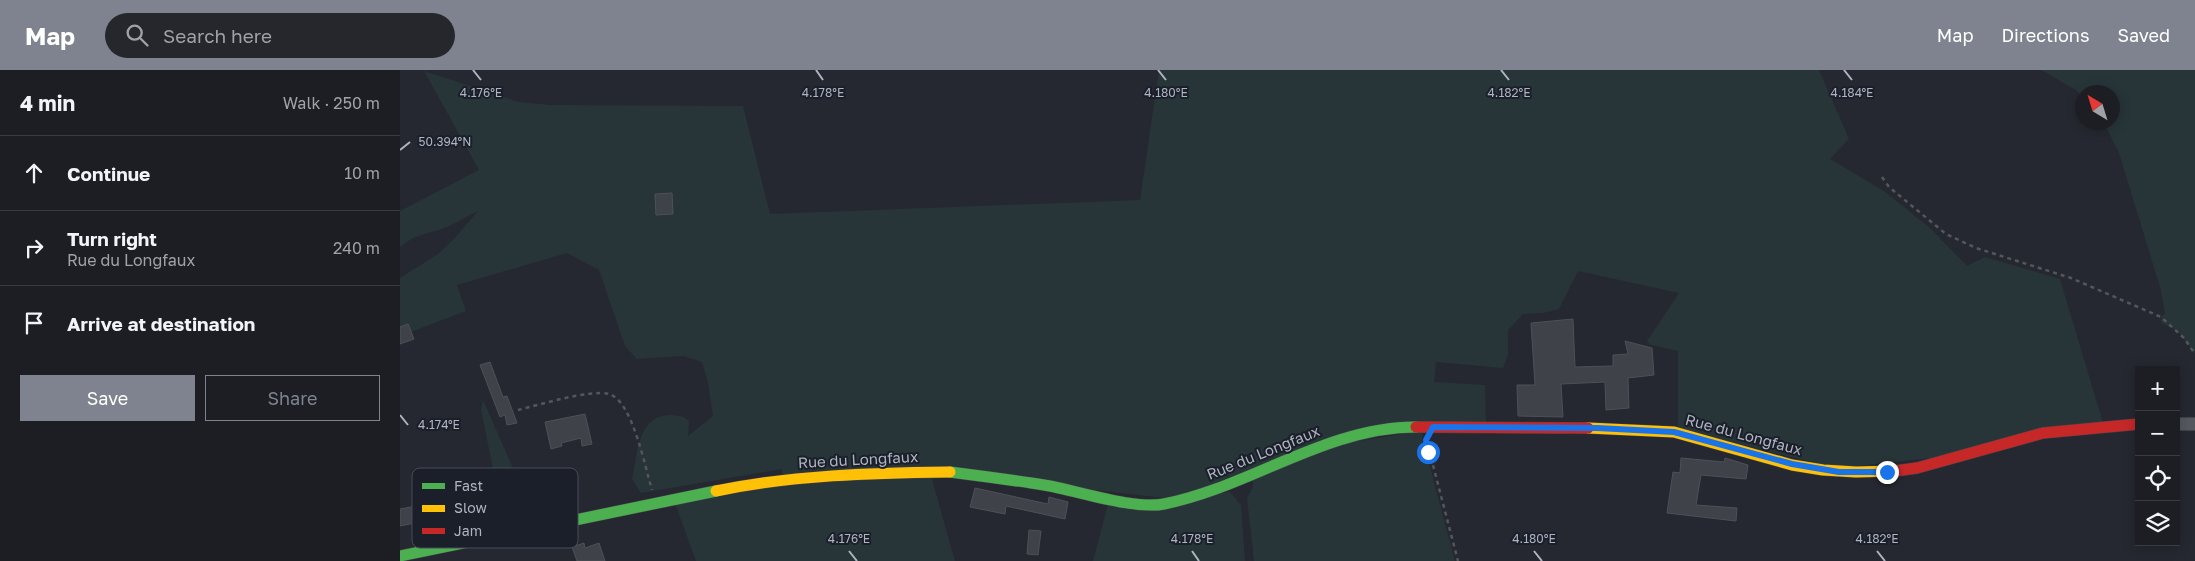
<!DOCTYPE html>
<meta charset="utf-8">
<style>
body{margin:0;font-family:"Golos Text",sans-serif;background:#25272c;color:#f1f3f6}
.controls{position:absolute;right:15px;bottom:15px;display:grid;overflow:hidden;border-radius:0px;box-shadow:0 2px 12px #0003}
.controls button{width:45px;height:45px;display:grid;place-items:center;padding:0;border:0;border-bottom:1px solid #3a3c41;background:#1c1e24;color:#f1f3f6;font:25px sans-serif}
.compass{position:absolute;left:1675px;top:15px;width:45px;height:45px;border-radius:50%;background:#1c1e24;box-shadow:0 2px 12px #0003;rotate:322deg}
.stop{position:absolute;width:15px;height:15px;margin:-11px;border:4px solid #1a73e8;border-radius:50%;background:#fff}
.stop.end{background:#1a73e8;border-color:#fff;box-shadow:0 1px 5px #0008}
.list{margin:0;padding:0;list-style:none}
h2{display:flex;justify-content:space-between;align-items:center;height:65px;margin:0;padding:0 20px;font-size:21px}
h2 small{font-size:16px;font-weight:400;color:#a0a2a6}
.list li{display:grid;grid-template-columns:32px 1fr auto;gap:15px;align-items:center;box-sizing:border-box;height:75px;padding:0 20px;border-top:1px solid #3a3c41}
.list b{display:block;font-size:19px;white-space:nowrap}
.list p{margin:0;font-size:16px;white-space:nowrap;color:#a0a2a6}
.list em{font-size:16px;font-style:normal;color:#a0a2a6}
.actions{display:flex;gap:10px;padding:15px 20px}
.actions a{flex:1;padding:11px 0;border:1px solid #7f838f;border-radius:0px;text-align:center;font-size:18px;color:#7f838f}
.actions .main{background:#7f838f;color:#fff}
.icon{flex:none;width:28px;height:28px;fill:none;stroke:currentColor;stroke-width:2;stroke-linecap:round;stroke-linejoin:round}
.map{position:relative;flex:none;width:1795px;height:491px;overflow:hidden}
header{display:flex;align-items:center;gap:30px;box-sizing:border-box;height:70px;padding:0 25px;background:#7f838f;color:#fff}
header strong{font-size:24px}
nav{display:flex;gap:28px;margin-inline-start:auto;font-size:18px}
.search{width:350px;height:45px;background:#25272c;display:flex;align-items:center;gap:12px;box-sizing:border-box;padding:0 18px;border-radius:28px;color:#a0a2a6;font-size:19px}
main{display:flex}
aside{flex:1;background:#1c1e24}
.map>svg:first-child{display:block}
.green{fill:#273539}
.building{fill:#3f4249;stroke:#4d5058}
.lines{fill:none;stroke-linecap:round;stroke-linejoin:round}
.street-casing{stroke:#414349;stroke-width:14}
.fast-casing{stroke:#414349;stroke-width:12}
.slow-casing{stroke:#414349;stroke-width:12}
.jam-casing{stroke:#414349;stroke-width:12}
.path{stroke:#54565c;stroke-width:2.5;stroke-dasharray:4 4;stroke-linecap:butt}
.street{stroke:#55585f;stroke-width:12}
.fast{stroke:#4caf50;stroke-width:11}
.slow{stroke:#ffc107;stroke-width:11}
.jam{stroke:#c62828;stroke-width:11}
.route{stroke:#1a73e8;stroke-width:6}
.ticks{fill:none;stroke:#afb4c2;stroke-width:2}
.labels{text-anchor:middle;dominant-baseline:central;stroke-width:4;stroke-linejoin:round;paint-order:stroke}
.street-label{font-size:15px;fill:#afb4c2;stroke:#1a1f2a}
.key{fill:#1a1f2a;stroke:#474c58;stroke-width:1}
.key-label{font-size:14px;fill:#afb4c2}
.ticks-label{font-size:12px;text-anchor:middle;fill:#afb4c2;stroke:#1a1f2a;stroke-width:4;stroke-linejoin:round;paint-order:stroke}
</style>
<header>
<strong>Map</strong>
<div class="search"><svg class="icon" aria-label="search" viewBox="0 0 24 24"><circle cx="10" cy="10" r="6"/><path d="M15 15l6 6"/></svg>Search here</div>
<nav><a>Map</a><a>Directions</a><a>Saved</a></nav>
</header>
<main>
<aside>
<h2>4 min<small>Walk · 250 m</small></h2>
<ul class="list">
<li><svg class="icon" aria-label="ahead" viewBox="0 0 24 24"><path d="M12 20V5M6 11l6-6 6 6"/></svg><div><b>Continue</b></div><em>10 m</em></li>
<li><svg class="icon" aria-label="right" viewBox="0 0 24 24"><path d="M7 20v-9h11M14 6l5 5-5 5"/></svg><div><b>Turn right</b><p>Rue du Longfaux</p></div><em>240 m</em></li>
<li><svg class="icon" aria-label="arrive" viewBox="0 0 24 24"><path d="M6 21V4h12l-3 4 3 4H6"/></svg><div><b>Arrive at destination</b></div></li>
</ul>
<div class="actions"><a class="main">Save</a><a>Share</a></div>
</aside>
<div class="map">
<svg width="1795" height="491" viewBox="0 0 1795 491">
<rect width="100%" height="100%" fill="#252830"/>
<g class="green">
<path d="M759,0H1419L1449,69L1430,89L1484,121L1530,158L1567,196L1585,187L1660,209L1703,353L1550,386L1436,398L1278,359V281L1251,275L1247,271L1279,223L1178,201L1159,239L1143,243L1123,244L1108,260V285L1103,298L1036,292L1034,312L1085,315L1086,354L1011,355L775,429L530,402L555,491H296L273,428L383,410L382,399L241,423L232,409C238,384 237,345 271,345C279,346 283,345 289,351L288,366L313,346L308,313L302,292L283,286L237,289L225,276L199,200L167,183L57,215L66,241L0,266V208L38,184L54,169L78,141C68,145 57,153 47,157C30,164 14,164 0,177V141L79,100L24,1L119,32L150,35L343,36L370,144L740,130Z"/>
<polygon points="1641,0 1795,0 1795,284 1778,261 1761,253 1761,247 1765,243 1760,217 1719,83 1704,53 1712,52 1712,22 1682,22 1682,26 1676,20"/>
<polygon points="83,330 139,457 105,457 81,340"/>
<path d="M1024,360C1020,371 1023,378 1028,389L1055,491H854L847,428L853,417V405L925,377Z"/>
<polygon points="830,422 841,435 845,491 693,491 708,434"/>
</g>
<g class="building">
<polygon points="272,123 273,144 256,145 255,124"/>
<polygon points="1173,249 1175,297 1213,296 1213,285 1228,284 1225,271 1252,278 1254,305 1228,308 1229,338 1206,340 1205,312 1161,314 1163,347 1118,346 1117,315 1135,315 1131,253"/>
<polygon points="8,254 14,269 0,274 0,257"/>
<polygon points="90,292 103,327 107,326 117,353 107,355 105,345 100,347 80,295"/>
<polygon points="185,344 192,374 182,376 181,368 161,373 162,376 151,379 145,352"/>
<polygon points="1281,388 1324,392 1325,388 1348,395 1346,409 1301,405 1296,435 1337,438 1336,451 1267,443 1273,402 1280,403"/>
<polygon points="575,418 648,434 649,427 668,432 665,449 606,436 605,444 570,437"/>
<polygon points="16,436 18,447 14,447 15,453 0,456 0,439"/>
<polygon points="629,460 641,461 638,485 627,484"/>
<polygon points="184,473 185,478 199,473 205,491 177,491 172,477"/>
</g>
<g class="lines">
<defs>
<polyline id="street" points="1776,354 1795,354"/>
<g id="fast">
<path d="M550,402C581,406 613,410 644,415C676,420 733,440 764,434C850,417 926,357 1016,357"/>
<polyline points="0,486 316,421"/>
</g>
<g id="slow">
<polyline points="1188,358 1274,362 1392,395 1423,400 1456,402 1495,401"/>
<path d="M316,421C393,405 472,403 550,402"/>
</g>
<g id="jam">
<polyline points="1016,357 1188,358"/>
<polyline points="1495,401 1517,398 1643,363 1739,354"/>
</g>
</defs>
<use href="#street" class="street-casing"/>
<use href="#fast" class="fast-casing"/>
<use href="#slow" class="slow-casing"/>
<use href="#jam" class="jam-casing"/>
<g class="path">
<polyline points="1482,107 1489,117 1546,164 1576,178 1671,208 1761,247 1784,268 1795,284"/>
<path d="M118,340C139,335 190,319 209,324C232,330 245,397 252,420"/>
<polyline points="1027,372 1058,491"/>
</g>
<use href="#street" class="street"/>
<use href="#fast" class="fast"/>
<use href="#slow" class="slow"/>
<use href="#jam" class="jam"/>
</g>
<g class="lines">
<polyline class="route" points="1028,382 1026,370 1033,357 1197,358 1274,362 1392,394 1439,402 1487,402"/>
</g>
<path class="ticks" d="M73,0L81,10M416,0L423,10M758,0L766,10M1101,0L1109,10M1444,0L1452,10M0,80L10,72M0,345L8,355M449,481L457,491M792,481L799,491M1134,481L1142,491M1477,481L1485,491"/>
<g class="labels">
<g class="street-label">
<text transform="translate(1344 364) rotate(15)">Rue du Longfaux</text>
<text transform="translate(863 382) rotate(-22)">Rue du Longfaux</text>
<text transform="translate(458 389) rotate(-3)">Rue du Longfaux</text>
</g>
</g>
<rect x="12" y="398" width="166" height="80" rx="8" class="key"/>
<rect x="22" y="413" width="23" height="6" fill="#4caf50"/>
<rect x="22" y="435" width="23" height="7" fill="#ffc107"/>
<rect x="22" y="458" width="23" height="6" fill="#c62828"/>
<g class="key-label">
<text x="54" y="421">Fast</text>
<text x="54" y="443">Slow</text>
<text x="54" y="466">Jam</text>
</g>
<g class="ticks-label">
<text x="81" y="27">4.176°E</text>
<text x="423" y="27">4.178°E</text>
<text x="766" y="27">4.180°E</text>
<text x="1109" y="27">4.182°E</text>
<text x="1452" y="27">4.184°E</text>
<text x="45" y="76">50.394°N</text>
<text x="39" y="359">4.174°E</text>
<text x="449" y="473">4.176°E</text>
<text x="792" y="473">4.178°E</text>
<text x="1134" y="473">4.180°E</text>
<text x="1477" y="473">4.182°E</text>
</g>
</svg>
<div class="controls">
<button>+</button>
<button>−</button>
<button><svg class="icon" aria-label="locate" viewBox="0 0 24 24"><circle cx="12" cy="12" r="6"/><path d="M12 2v4M12 18v4M2 12h4M18 12h4"/></svg></button>
<button><svg class="icon" aria-label="layers" viewBox="0 0 24 24"><path d="M12 4l9 5-9 5-9-5zM3 14l9 5 9-5"/></svg></button>
</div>
<svg class="compass" viewBox="-18 -18 36 36"><path d="M0-13l5 13h-10z" fill="#e53935"/><path d="M0 13l5-13h-10z" fill="#a0a2a6"/></svg>
<div class="stop" style="left:1028px;top:382px"></div>
<div class="stop end" style="left:1487px;top:402px"></div>
</div>
</main>
